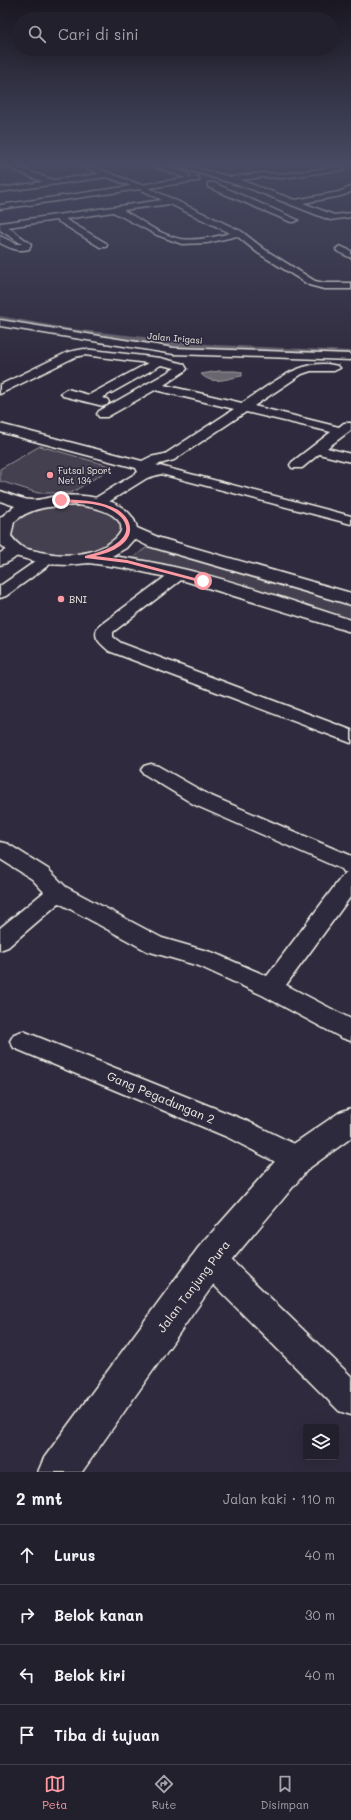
<!DOCTYPE html>
<html lang="id">
<meta charset="utf-8">
<style>
body{margin:0;font-family:Mali,sans-serif;background:#2f2d3a;color:#f1f3f6}
.controls{position:absolute;right:12px;bottom:12px;display:grid;overflow:hidden;border-radius:4px;box-shadow:0 4px 16px #0002}
.controls button{width:36px;height:36px;display:grid;place-items:center;padding:0;border:0;border-bottom:1px solid #403e4a;background:#23202e;color:#f1f3f6;font:20px sans-serif}
.stop{position:absolute;width:12px;height:12px;margin:-9px;border:3px solid #ff9aa2;border-radius:50%;background:#fff}
.stop.end{background:#ff9aa2;border-color:#fff;box-shadow:0 1px 4px #0008}
.list{margin:0;padding:0;list-style:none}
h2{display:flex;justify-content:space-between;align-items:center;height:52px;margin:0;padding:0 16px;font-size:17px}
h2 small{font-size:13px;font-weight:400;color:#a3a3aa}
.list li{display:grid;grid-template-columns:26px 1fr auto;gap:12px;align-items:center;box-sizing:border-box;height:60px;padding:0 16px;border-top:1px solid #403e4a}
.list b{display:block;font-size:15px;white-space:nowrap}
.list em{font-size:13px;font-style:normal;color:#a3a3aa}
.icon{flex:none;width:22px;height:22px;fill:none;stroke:currentColor;stroke-width:2;stroke-linecap:round;stroke-linejoin:round}
.map{position:relative;flex:none;width:351px;height:1472px;overflow:hidden}
.search{position:absolute;background:#23202e;box-shadow:0 4px 16px #0002;left:12px;right:12px;top:12px;height:44px;display:flex;align-items:center;gap:10px;box-sizing:border-box;padding:0 14px;border-radius:22px;color:#a3a3aa;font-size:15px}
.sheet{height:292px;background:#23202e}
nav{display:flex;justify-content:space-around;align-items:center;box-sizing:border-box;height:56px;border-top:1px solid #403e4a;background:#23202e;font-size:11px;color:#a3a3aa}
nav a{display:grid;justify-items:center;gap:2px}
nav .on{color:#ff9aa2}
.map>svg:first-child{display:block}
.green{fill:#454050;stroke:#9c989c}
.water{fill:#6a6670;stroke:#a19ea0}
.lines{fill:none;stroke-linecap:round;stroke-linejoin:round}
.canal{fill:#6a6670;fill-rule:evenodd}
.street-casing{stroke:#f4f1e8;stroke-width:3}
.secondary-casing{stroke:#f4f1e8;stroke-width:3}
.street{fill:#2f2a3d;fill-rule:evenodd}
.secondary{fill:#2f2a3d;fill-rule:evenodd}
.route{fill:#ff9aa2}
.poi-dot{fill:#ff9aa2;stroke:#2f2a3d;stroke-width:1.5}
.labels{text-anchor:middle;dominant-baseline:central;stroke-width:3.5;stroke-linejoin:round;paint-order:stroke}
.far-street-label{font-size:9px;fill:#f4f1e8;stroke:#2f2a3d}
.far-poi-label{font-size:9px;fill:#f4f1e8;stroke:#2f2a3d;text-anchor:start}
.poi-label{font-size:10px;fill:#f4f1e8;stroke:#2f2a3d;text-anchor:start}
.near-street-label{font-size:12px;fill:#f4f1e8;stroke:#2f2a3d}
</style>
<div class="map">
<svg width="351" height="1472" viewBox="0 0 351 1472">
<rect width="100%" height="100%" fill="#2f2a3d"/>
<filter id="ink" filterUnits="userSpaceOnUse"><feTurbulence type="fractalNoise" baseFrequency=".025" numOctaves="2"/><feDisplacementMap in="SourceGraphic" scale="8" xChannelSelector="R" yChannelSelector="G"/><feConvolveMatrix kernelMatrix="1 2 1 2 8 2 1 2 1" color-interpolation-filters="sRGB"/></filter>
<g filter="url(#ink)">
<g class="green">
<polygon points="40,446 113,467 71,493 38,493 0,481 0,469"/>
<polygon points="77,500 125,517 119,544 65,560 15,550 2,537 19,511"/>
<polygon points="154,542 351,599 351,626 127,562"/>
</g>
<path class="water" d="M219,371H235L242,372V376C228,378 212,386 201,374Z"/>
<g class="lines">
<polygon class="canal" points="0,316 72,329 216,345 351,351 351,359 216,353 72,337 0,324"/>
<defs>
<g id="street">
<path d="M3,165H12L53,180L99,174L79,165H88L141,185L186,178L151,165H161L189,174L190,176L186,178L199,177V181H196L149,188L241,231L264,249L315,281L324,283H351V289H324L309,285L258,253L237,236L207,243L182,244L157,235L113,212L65,219L106,243L107,245L106,247H100L56,220L8,227L31,244L29,249C18,252 10,248 0,243V236L16,244H22L0,230V223L162,200L140,189L0,209V205L131,186L107,177L0,192V188L43,182ZM170,204L230,233C216,237 197,241 181,239C161,236 141,220 123,210Z"/>
<polygon points="172,165 184,165 231,177 263,173 282,174 344,166 344,170 341,170 282,178 263,177 240,180 295,200 339,192 351,187 351,192 341,196 303,203 334,215 351,213 351,217 330,220 251,189"/>
<polygon points="208,183 214,183 298,220 294,222 291,222 208,187"/>
<polygon points="340,246 351,251 351,258 337,251 336,249"/>
<polygon points="0,320 174,348 351,354 351,360 174,354 0,326"/>
<path d="M84,349L160,358L184,364L187,369L185,371L164,385L242,403C271,385 301,356 338,366L340,368L334,371H311L302,374L254,406L339,427L344,423H351V430L327,448L351,454V462L319,454L302,468H292L290,465L292,462L331,432L246,412L174,460L156,465L351,516V524L161,474L147,478L102,506H92L90,503L92,500L138,472L136,468L0,432V424L142,461L150,457L165,454L234,409L155,390L107,417H99L97,414L99,411L175,368L161,365L102,398L107,399L109,402L107,405L103,406L63,396L61,393L67,389L89,395L148,363L84,355L75,357L0,394V385L68,352Z"/>
<path d="M15,545L20,547L23,550C18,557 8,563 0,565V553Z"/>
<polygon points="48,554 53,556 56,559 53,562 6,596 0,598 0,586 43,556"/>
<path d="M179,569L185,571L187,574L185,577L113,632V637L121,643L351,730V743L109,651C101,644 91,637 99,626L173,571Z"/>
<polygon points="151,764 158,766 209,795 351,856 351,896 286,985 351,1019 351,1041 342,1038 262,995 199,966 147,951 59,903 8,947 0,950 0,928 44,892 32,879 0,859 0,842 8,844 48,869 66,887 162,938 214,953 267,976 343,875 347,873 343,872 341,869 195,805 144,774 141,770 144,766"/>
<polygon points="23,1031 247,1121 307,1150 311,1159 307,1168 297,1171 287,1168 227,1137 14,1048 10,1041 14,1034"/>
<polygon points="210,1246 221,1250 351,1376 351,1415 339,1411 199,1270 195,1260 199,1250"/>
</g>
<g id="secondary">
<path d="M0,491C10,494 20,499 30,500C38,501 49,497 58,496C83,494 130,497 137,528L160,538L351,593V605L148,546L134,539L126,548L112,556C194,566 273,595 351,620V632L185,581L124,568L89,563L68,565L45,564L11,555L0,545V518L15,506L0,501ZM77,505C90,507 107,509 117,519C133,535 100,549 89,552C73,556 55,555 40,552C34,550 27,550 22,547C18,544 14,540 11,536L14,522C32,506 54,506 77,505Z"/>
<polygon points="351,1108 351,1138 308,1169 222,1272 82,1472 38,1472 44,1458 198,1248 286,1149 340,1112"/>
</g>
</defs>
<use href="#street" class="street-casing"/>
<use href="#secondary" class="secondary-casing"/>
<use href="#street" class="street"/>
<use href="#secondary" class="secondary"/>
</g>
</g>
<linearGradient id="sky" x2="0" y2="1"><stop stop-color="#1a1722"/><stop offset="0.44" stop-color="#474a62"/><stop offset="1" stop-color="#474a62" stop-opacity="0"/></linearGradient>
<rect width="351" height="371" fill="url(#sky)"/>
<path class="route" d="M61,499C78,500 96,500 112,507C130,514 138,533 120,546C113,551 104,554 95,556L127,560L206,581L203,583L127,563L85,558V556C96,553 108,550 117,543C140,526 115,508 97,505C84,502 71,504 59,502Z"/>
<g class="poi-dot">
<circle cx="50" cy="475" r="4"/>
<circle cx="61" cy="599" r="4"/>
</g>
<g class="labels">
<g class="far-street-label">
<text transform="translate(175 338) rotate(5)">Jalan Irigasi</text>
</g>
<g class="far-poi-label">
<text x="58" y="470">Futsal Sport<tspan x="58" dy="10">Net 134</tspan></text>
</g>
<g class="poi-label">
<text x="69" y="599">BNI</text>
</g>
<g class="near-street-label">
<text transform="translate(161 1097) rotate(23)">Gang Pegadungan 2</text>
<text transform="translate(193 1286) rotate(-53)">Jalan Tanjung Pura</text>
</g>
</g>
</svg>
<div class="controls">
<button><svg class="icon" aria-label="layers" viewBox="0 0 24 24"><path d="M12 4l9 5-9 5-9-5zM3 14l9 5 9-5"/></svg></button>
</div>
<div class="stop" style="left:203px;top:581px"></div>
<div class="stop end" style="left:61px;top:500px"></div>
<div class="search"><svg class="icon" aria-label="search" viewBox="0 0 24 24"><circle cx="10" cy="10" r="6"/><path d="M15 15l6 6"/></svg>Cari di sini</div>
</div>
<section class="sheet">
<h2>2 mnt<small>Jalan kaki · 110 m</small></h2>
<ul class="list">
<li><svg class="icon" aria-label="ahead" viewBox="0 0 24 24"><path d="M12 20V5M6 11l6-6 6 6"/></svg><div><b>Lurus</b></div><em>40 m</em></li>
<li><svg class="icon" aria-label="right" viewBox="0 0 24 24"><path d="M7 20v-9h11M14 6l5 5-5 5"/></svg><div><b>Belok kanan</b></div><em>30 m</em></li>
<li><svg class="icon" aria-label="left" viewBox="0 0 24 24"><path d="M17 20v-9H6M10 6l-5 5 5 5"/></svg><div><b>Belok kiri</b></div><em>40 m</em></li>
<li><svg class="icon" aria-label="arrive" viewBox="0 0 24 24"><path d="M6 21V4h12l-3 4 3 4H6"/></svg><div><b>Tiba di tujuan</b></div></li>
</ul>
</section>
<nav>
<a class="on"><svg class="icon" aria-label="map" viewBox="0 0 24 24"><path d="M3 6l6-2 6 2 6-2v14l-6 2-6-2-6 2zM9 4v14M15 6v14"/></svg>Peta</a>
<a><svg class="icon" aria-label="directions" viewBox="0 0 24 24"><path d="M12 3l9 9-9 9-9-9zM9 14v-3h6M13 9l2 2-2 2"/></svg>Rute</a>
<a><svg class="icon" aria-label="saved" viewBox="0 0 24 24"><path d="M7 4h10v16l-5-4-5 4z"/></svg>Disimpan</a>
</nav>
